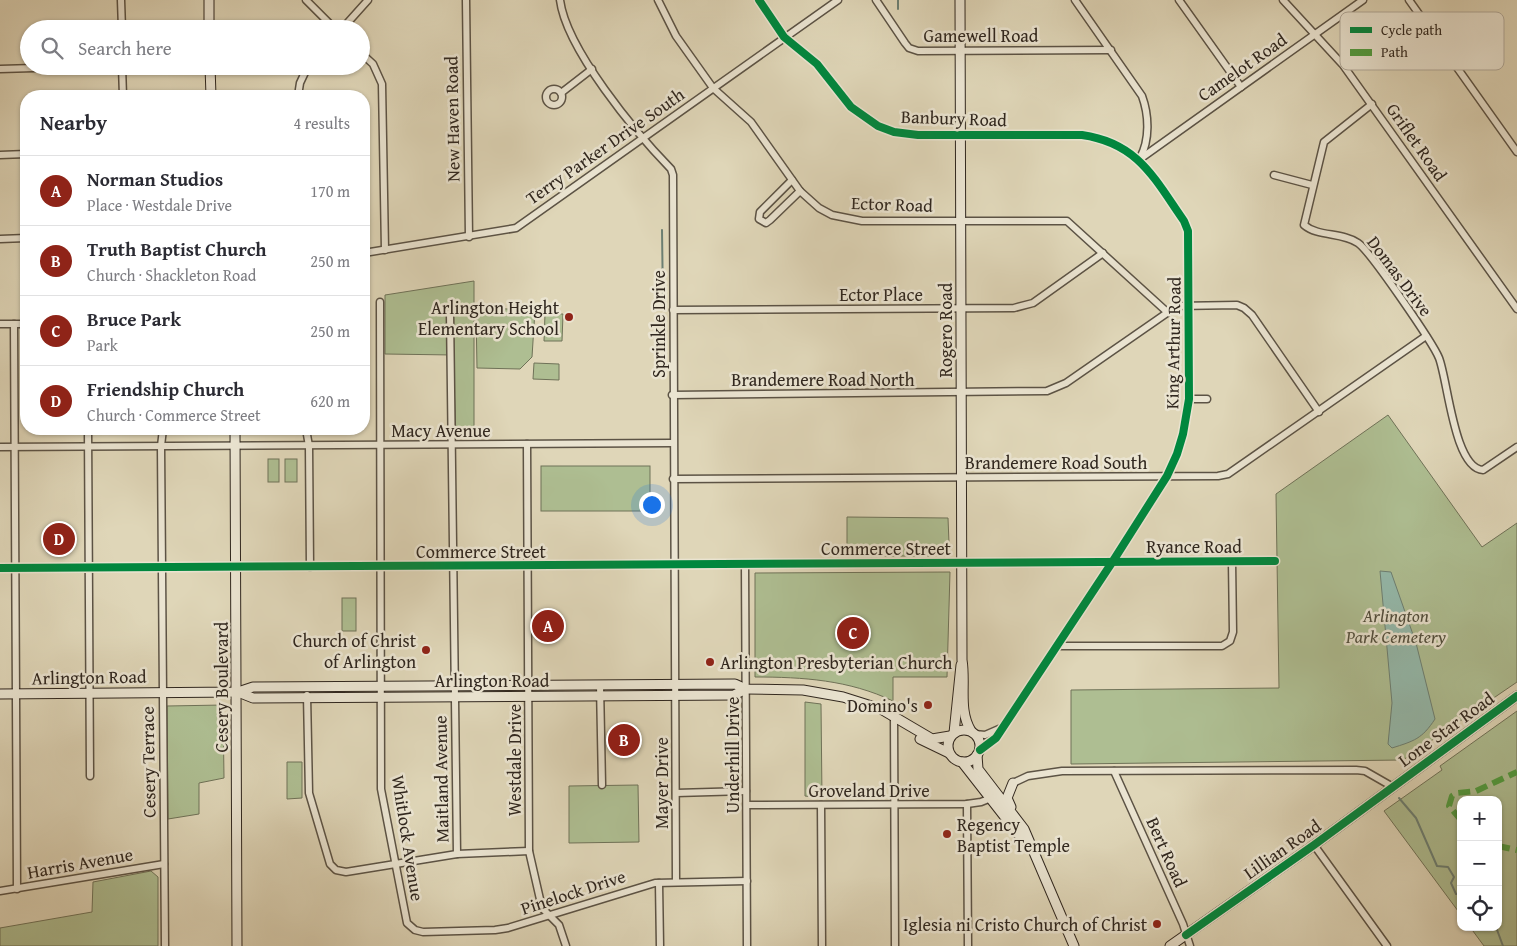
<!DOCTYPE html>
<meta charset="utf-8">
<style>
body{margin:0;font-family:"Gentium Book Plus",serif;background:#f2f2f3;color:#2b2b33}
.controls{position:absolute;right:15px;bottom:15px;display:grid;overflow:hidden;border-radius:10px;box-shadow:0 1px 4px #0004}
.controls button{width:45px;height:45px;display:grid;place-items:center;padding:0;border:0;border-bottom:1px solid #e1e1e2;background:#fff;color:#2b2b33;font:25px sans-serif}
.you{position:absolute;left:651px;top:504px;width:18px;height:18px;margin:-12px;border:4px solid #fff;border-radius:50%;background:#1a73e8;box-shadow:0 0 0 8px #1a73e833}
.badge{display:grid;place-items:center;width:32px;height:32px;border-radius:50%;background:#8f2418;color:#fff;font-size:16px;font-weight:700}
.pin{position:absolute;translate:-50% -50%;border:2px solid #fff;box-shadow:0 1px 5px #0006}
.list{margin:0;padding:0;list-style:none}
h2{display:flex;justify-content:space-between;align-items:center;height:65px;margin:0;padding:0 20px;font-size:21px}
h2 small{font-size:16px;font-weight:400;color:#7c7c81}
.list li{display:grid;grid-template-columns:32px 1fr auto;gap:15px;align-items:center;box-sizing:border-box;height:70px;padding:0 20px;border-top:1px solid #e1e1e2}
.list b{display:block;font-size:19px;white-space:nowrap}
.list p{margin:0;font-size:16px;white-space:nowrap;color:#7c7c81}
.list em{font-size:16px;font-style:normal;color:#7c7c81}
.icon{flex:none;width:28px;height:28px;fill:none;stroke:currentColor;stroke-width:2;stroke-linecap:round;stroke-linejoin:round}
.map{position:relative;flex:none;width:1517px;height:946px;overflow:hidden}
.search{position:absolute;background:#fff;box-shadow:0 1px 4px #0004;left:20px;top:20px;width:350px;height:55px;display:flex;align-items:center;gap:12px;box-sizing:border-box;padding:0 18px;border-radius:28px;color:#7c7c81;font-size:19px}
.panel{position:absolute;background:#fff;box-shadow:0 1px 4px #0004;left:20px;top:90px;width:350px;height:345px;border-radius:20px}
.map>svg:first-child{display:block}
.green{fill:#aebe92;stroke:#6f7258}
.water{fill:#94b9ab;stroke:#6c7f73}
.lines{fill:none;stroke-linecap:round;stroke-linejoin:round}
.stream{stroke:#6c7f73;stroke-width:2}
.street-casing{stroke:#5c5345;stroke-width:9}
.secondary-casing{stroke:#30271f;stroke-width:11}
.street{stroke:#eae4d1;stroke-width:6}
.secondary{stroke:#eae4d1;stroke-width:9}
.quiet{stroke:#509c3f;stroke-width:6;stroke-dasharray:12 6;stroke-linecap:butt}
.cycleway-casing{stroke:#eae4d1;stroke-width:11}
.cycleway{stroke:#00873e;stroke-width:8}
.poi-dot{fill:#8f2418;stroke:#eae4d1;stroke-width:2}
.labels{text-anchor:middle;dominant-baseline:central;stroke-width:5;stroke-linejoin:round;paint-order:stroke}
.street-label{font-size:18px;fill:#30271f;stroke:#eae4d1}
.poi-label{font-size:18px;fill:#30271f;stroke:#eae4d1;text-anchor:end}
.park-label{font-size:18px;font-style:italic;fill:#504d3c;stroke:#eae4d1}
.key{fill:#eae4d1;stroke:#b2ab9c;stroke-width:1}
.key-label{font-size:14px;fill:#30271f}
</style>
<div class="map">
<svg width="1517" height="946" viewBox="0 0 1517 946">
<rect width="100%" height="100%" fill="#dfd6b8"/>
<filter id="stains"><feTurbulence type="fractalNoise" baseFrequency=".004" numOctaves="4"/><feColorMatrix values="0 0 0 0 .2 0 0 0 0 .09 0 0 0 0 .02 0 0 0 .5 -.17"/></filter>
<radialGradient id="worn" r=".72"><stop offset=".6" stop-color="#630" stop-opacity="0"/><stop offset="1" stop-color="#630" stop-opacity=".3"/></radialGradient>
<g class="green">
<polygon points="474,281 474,437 456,437 453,355 385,354 385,295"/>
<polygon points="480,308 535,310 532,357 520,369 477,368 476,312"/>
<polygon points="545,314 563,314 562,341 544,341"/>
<polygon points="534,363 559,364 559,380 533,379"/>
<polygon points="1388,415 1482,547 1517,523 1517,682 1403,760 1071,764 1071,690 1279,688 1276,494"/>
<rect x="268" y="459" width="11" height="23"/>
<rect x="285" y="459" width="12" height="23"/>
<rect x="541" y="466" width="109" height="45"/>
<polygon points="847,517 948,518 949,543 935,556 847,556"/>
<path d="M950,572L947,677H893V701C849,680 803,677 755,677V573Z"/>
<rect x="342" y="598" width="14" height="33"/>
<polygon points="805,702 821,704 822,798 805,796"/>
<polygon points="223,705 224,778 199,783 199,814 168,819 167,706"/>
<polygon points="1517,711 1517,946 1484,946 1470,927 1498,927 1498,800 1461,800 1461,915 1384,811 1442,770 1440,766"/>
<polygon points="287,762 302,762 302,798 287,799"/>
<polygon points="638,785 639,842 569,843 569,786"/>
<polygon points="151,871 158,877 158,946 0,946 0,928 92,912 93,882"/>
</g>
<path class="water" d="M1380,571L1391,572L1416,643L1435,719C1422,739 1414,741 1392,748L1388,744L1392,703Z"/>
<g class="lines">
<g class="stream">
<polyline points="898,0 898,9"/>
<polyline points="662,230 663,304"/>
<polyline points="1399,798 1416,818 1437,866 1448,867 1454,877 1451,883 1456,894 1461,894"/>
<polyline points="1496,927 1503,946"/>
</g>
<defs>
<g id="street">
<polyline points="121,0 122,29"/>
<polyline points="306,0 335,29"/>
<polyline points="466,0 469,237"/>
<path d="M560,0C566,49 636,133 671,169L673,175L676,882"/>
<polyline points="658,0 676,36 713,88 751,122 800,191 819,208 832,215 862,221 1067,221 1166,311"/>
<path d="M759,0L784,37L817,64L851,107L878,126L894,132L918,135H1082C1138,143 1154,178 1184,221L1188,231L1189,399L1183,434L1177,454L1167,476L1113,561L996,738L980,750"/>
<polyline points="876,0 905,43 909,48 918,51 1111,50"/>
<path d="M1075,0L1142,96C1149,115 1150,140 1140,158"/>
<polyline points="1179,0 1241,87"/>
<polyline points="1283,0 1343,65 1517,309"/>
<polyline points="1409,0 1517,152"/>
<polyline points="342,29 368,0"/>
<polyline points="361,53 373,64 382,84 385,250"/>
<polyline points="122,66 123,96"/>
<polyline points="0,69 102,66"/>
<circle cx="554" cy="97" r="8"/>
<polyline points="561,93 592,69"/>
<polyline points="298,96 300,83 308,66"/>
<path d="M1372,104L1324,142L1304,225C1318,237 1342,232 1358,243C1370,251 1433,343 1439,358C1448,381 1454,468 1483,470L1517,447"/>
<polyline points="0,155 26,154"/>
<polyline points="1140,159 1363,0"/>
<polyline points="1274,175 1312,185"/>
<polyline points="792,180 760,212 759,219 766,223 770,220 800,191"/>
<polyline points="0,239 26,238"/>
<polyline points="364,253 516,228 838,0"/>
<polyline points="380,302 381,789 407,923 415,930 423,932 495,930 508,928 655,883 747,881"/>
<polyline points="673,310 1014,308 1033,303 1103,253"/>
<polyline points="450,313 457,854"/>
<polyline points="0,324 26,324"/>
<polyline points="14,324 17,889"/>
<polyline points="672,395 1047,391 1066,383 1177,306 1237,305 1244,308 1252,315 1319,412"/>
<polyline points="1189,399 1207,399"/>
<polyline points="88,429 90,776"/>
<polyline points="163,429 161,446 165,946"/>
<polyline points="306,429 309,446 310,567"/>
<polyline points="527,444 529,851 542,908 559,925 566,946"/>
<polyline points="0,447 672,443"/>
<polyline points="673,479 1218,476 1228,474 1426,336"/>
<polyline points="745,564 747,946"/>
<polyline points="0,568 1275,561"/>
<polyline points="1056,646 1222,646 1230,641 1233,632 1232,561"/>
<polyline points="600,685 602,785"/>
<polyline points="307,695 309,793 330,864 336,870 346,872 457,854 529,851"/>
<polyline points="894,716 895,946"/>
<polyline points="975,734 985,735 1001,728"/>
<polyline points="1114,771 1183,924 1190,946"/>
<polyline points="1013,783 1028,776 1062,771 1356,770 1365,771 1393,787"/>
<polyline points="676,793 746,791"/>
<polyline points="967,804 968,946"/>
<polyline points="747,805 967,804 981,802 991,798"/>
<polyline points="821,805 822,946"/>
<polyline points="1314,845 1387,946"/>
<polyline points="659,883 660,946"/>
<polyline points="0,891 164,864"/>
</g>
<g id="secondary">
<polyline points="209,0 209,29"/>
<path d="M960,0L962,660C966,684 958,710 971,731"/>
<polyline points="210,66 211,96"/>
<polyline points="235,429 237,946"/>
<polyline points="238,692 253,698 734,695 746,689"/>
<polyline points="0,694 238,692 253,687 735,684 746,689 803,690 843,697 881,709 932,739 950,736"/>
<circle cx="964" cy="746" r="16"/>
<polyline points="954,733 961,665"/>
<polyline points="920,739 949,753"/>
<polyline points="977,755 978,769 1024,829 1074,946"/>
<polyline points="962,762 1019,835 1028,844"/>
<polyline points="1011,807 1007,798 1013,783"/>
<polyline points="1170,946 1314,845 1517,696"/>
</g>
</defs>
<use href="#street" class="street-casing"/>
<use href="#secondary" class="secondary-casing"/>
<use href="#street" class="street"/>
<use href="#secondary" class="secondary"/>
<g class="quiet">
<polyline points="1461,820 1449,806 1452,796 1457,793 1476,791 1517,772"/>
<polyline points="1498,846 1517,850"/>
</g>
<defs>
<g id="cycleway">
<path d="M759,0L784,37L817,64L851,107L878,126L894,132L918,135H1082C1138,143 1154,178 1184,221L1188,231L1189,399L1183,434L1177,454L1167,476L1113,561L996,738L980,750"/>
<polyline points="0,568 1275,561"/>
<polyline points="1186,935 1314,845 1517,696"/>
</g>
</defs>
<use href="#cycleway" class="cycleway-casing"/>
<use href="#cycleway" class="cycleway"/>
</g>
<g class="poi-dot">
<circle cx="569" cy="317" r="5"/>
<circle cx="426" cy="650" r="5"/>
<circle cx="710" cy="662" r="5"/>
<circle cx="928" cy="705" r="5"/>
<circle cx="947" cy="834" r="5"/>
<circle cx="1157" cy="924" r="5"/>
</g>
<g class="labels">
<g class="street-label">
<text x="981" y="35">Gamewell Road</text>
<text transform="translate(1242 67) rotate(-35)">Camelot Road</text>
<text transform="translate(954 118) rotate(2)">Banbury Road</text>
<text transform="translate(452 119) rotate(-91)">New Haven Road</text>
<text transform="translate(1417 142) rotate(55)">Griflet Road</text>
<text transform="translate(605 146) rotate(-35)">Terry Parker Drive South</text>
<text transform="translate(892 204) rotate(2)">Ector Road</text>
<text transform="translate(1400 276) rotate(53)">Domas Drive</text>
<text x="881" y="294">Ector Place</text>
<text transform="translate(658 324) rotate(-90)">Sprinkle Drive</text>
<text transform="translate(945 330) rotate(-90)">Rogero Road</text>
<text transform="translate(1173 343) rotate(-89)">King Arthur Road</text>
<text x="823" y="379">Brandemere Road North</text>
<text x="441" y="430">Macy Avenue</text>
<text x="1056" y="462">Brandemere Road South</text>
<text x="1194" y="546">Ryance Road</text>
<text x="886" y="548">Commerce Street</text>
<text x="481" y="551">Commerce Street</text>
<text transform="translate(89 677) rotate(-1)">Arlington Road</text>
<text x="492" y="680">Arlington Road</text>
<text transform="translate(221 687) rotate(-90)">Cesery Boulevard</text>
<text transform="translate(1446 729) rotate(-36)">Lone Star Road</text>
<text transform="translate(732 755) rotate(-90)">Underhill Drive</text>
<text transform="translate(514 760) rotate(-90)">Westdale Drive</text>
<text transform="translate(148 762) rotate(-91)">Cesery Terrace</text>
<text transform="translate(441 779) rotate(-91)">Maitland Avenue</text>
<text transform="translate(661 783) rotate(-90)">Mayer Drive</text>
<text x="869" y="790">Groveland Drive</text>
<text transform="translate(408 838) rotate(81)">Whitlock Avenue</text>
<text transform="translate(1282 849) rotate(-35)">Lillian Road</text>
<text transform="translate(1167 852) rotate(66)">Bert Road</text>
<text transform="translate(80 863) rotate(-10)">Harris Avenue</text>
<text transform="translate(573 892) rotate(-18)">Pinelock Drive</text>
</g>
<g class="poi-label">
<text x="559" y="307">Arlington Height<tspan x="559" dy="21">Elementary School</tspan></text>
<text x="416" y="640">Church of Christ<tspan x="416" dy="21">of Arlington</tspan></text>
<text x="720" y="662" text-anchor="start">Arlington Presbyterian Church</text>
<text x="918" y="705">Domino's</text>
<text x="957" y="824" text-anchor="start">Regency<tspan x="957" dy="21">Baptist Temple</tspan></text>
<text x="1147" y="924">Iglesia ni Cristo Church of Christ</text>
</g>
<g class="park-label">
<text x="1396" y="615">Arlington<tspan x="1396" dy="21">Park Cemetery</tspan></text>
</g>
</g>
<rect x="1340" y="12" width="164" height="58" rx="8" class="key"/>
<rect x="1350" y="27" width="22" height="6" fill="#00873e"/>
<rect x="1350" y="49" width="22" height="7" fill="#509c3f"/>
<g class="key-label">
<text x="1381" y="35">Cycle path</text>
<text x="1381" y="57">Path</text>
</g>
<rect width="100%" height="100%" filter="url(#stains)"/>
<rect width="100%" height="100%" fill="url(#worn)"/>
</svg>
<div class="controls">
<button>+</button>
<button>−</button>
<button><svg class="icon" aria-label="locate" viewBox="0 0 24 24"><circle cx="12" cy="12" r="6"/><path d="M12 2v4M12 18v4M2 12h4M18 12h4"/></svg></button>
</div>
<div class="you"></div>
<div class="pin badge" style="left:548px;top:626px">A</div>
<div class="pin badge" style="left:624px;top:740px">B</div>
<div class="pin badge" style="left:853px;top:633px">C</div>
<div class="pin badge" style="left:59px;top:539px">D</div>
<div class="search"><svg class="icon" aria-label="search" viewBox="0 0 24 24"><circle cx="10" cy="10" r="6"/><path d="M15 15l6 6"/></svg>Search here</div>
<section class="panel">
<h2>Nearby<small>4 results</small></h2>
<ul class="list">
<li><span class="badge">A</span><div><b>Norman Studios</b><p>Place · Westdale Drive</p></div><em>170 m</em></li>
<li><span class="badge">B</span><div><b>Truth Baptist Church</b><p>Church · Shackleton Road</p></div><em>250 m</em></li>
<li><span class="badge">C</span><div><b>Bruce Park</b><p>Park</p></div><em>250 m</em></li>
<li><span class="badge">D</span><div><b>Friendship Church</b><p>Church · Commerce Street</p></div><em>620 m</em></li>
</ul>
</section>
</div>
